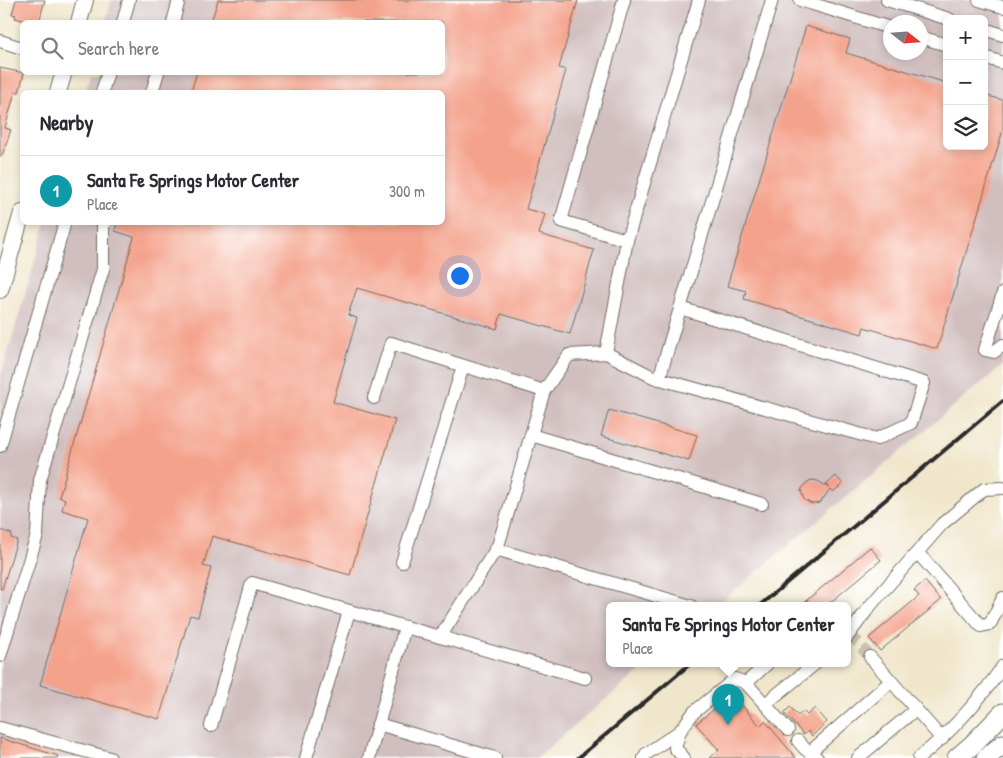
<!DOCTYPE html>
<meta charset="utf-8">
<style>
body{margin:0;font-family:"Patrick Hand",sans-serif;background:#f2f2f3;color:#2b2b33}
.controls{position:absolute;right:15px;top:15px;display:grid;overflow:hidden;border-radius:8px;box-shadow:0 2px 8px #0003}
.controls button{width:45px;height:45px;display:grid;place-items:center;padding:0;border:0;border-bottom:1px solid #e1e1e2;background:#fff;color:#2b2b33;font:25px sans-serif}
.compass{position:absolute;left:883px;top:15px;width:45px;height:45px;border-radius:50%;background:#fff;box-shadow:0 2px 8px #0003;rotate:107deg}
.you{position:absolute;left:459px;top:275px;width:18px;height:18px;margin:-12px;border:4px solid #fff;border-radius:50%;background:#1a73e8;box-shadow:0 0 0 8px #1a73e833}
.badge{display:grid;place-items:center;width:32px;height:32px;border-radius:50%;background:#1f6fb2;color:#fff;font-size:16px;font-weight:700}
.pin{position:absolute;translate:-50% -41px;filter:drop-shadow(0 1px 2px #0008)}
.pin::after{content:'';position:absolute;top:26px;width:18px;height:15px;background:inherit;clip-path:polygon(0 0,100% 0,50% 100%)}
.popup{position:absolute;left:606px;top:602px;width:245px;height:65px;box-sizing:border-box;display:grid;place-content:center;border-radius:8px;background:#fff;filter:drop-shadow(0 1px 4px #0005);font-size:16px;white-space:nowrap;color:#7c7c81}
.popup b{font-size:19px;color:#2b2b33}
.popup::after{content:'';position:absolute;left:50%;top:100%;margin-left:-10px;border:10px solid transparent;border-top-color:#fff}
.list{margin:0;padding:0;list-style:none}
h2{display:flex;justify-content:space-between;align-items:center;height:65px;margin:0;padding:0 20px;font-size:21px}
h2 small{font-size:16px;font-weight:400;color:#7c7c81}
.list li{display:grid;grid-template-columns:32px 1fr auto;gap:15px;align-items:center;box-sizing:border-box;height:70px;padding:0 20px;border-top:1px solid #e1e1e2}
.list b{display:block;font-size:19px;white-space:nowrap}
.list p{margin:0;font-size:16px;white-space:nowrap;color:#7c7c81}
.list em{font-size:16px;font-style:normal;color:#7c7c81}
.icon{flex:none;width:28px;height:28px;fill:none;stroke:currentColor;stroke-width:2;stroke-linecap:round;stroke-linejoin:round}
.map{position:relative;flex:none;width:1003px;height:758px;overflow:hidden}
.search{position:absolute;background:#fff;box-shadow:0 2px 8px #0003;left:20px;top:20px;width:425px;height:55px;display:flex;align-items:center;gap:12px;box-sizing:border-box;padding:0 18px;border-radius:8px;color:#7c7c81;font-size:19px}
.panel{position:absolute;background:#fff;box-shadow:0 2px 8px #0003;left:20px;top:90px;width:425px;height:135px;border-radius:8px}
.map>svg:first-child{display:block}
.industrial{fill:#d1bfbf;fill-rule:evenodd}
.building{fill:#f4a28b}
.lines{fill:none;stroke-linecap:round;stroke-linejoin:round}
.minor-tunnel{stroke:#c9c1ab;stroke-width:12;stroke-dasharray:12 6;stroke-linecap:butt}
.minor-casing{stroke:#706c63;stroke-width:14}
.major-casing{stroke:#706c63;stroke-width:18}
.highway-casing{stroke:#706c63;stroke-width:21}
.minor{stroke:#fff;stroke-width:12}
.major{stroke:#fff;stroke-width:16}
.highway{stroke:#fff;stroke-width:19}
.rail{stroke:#2b2b2b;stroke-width:4}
</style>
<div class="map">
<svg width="1003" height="758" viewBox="0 0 1003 758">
<rect width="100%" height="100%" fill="#fff"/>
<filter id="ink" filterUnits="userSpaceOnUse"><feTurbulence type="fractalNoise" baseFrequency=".02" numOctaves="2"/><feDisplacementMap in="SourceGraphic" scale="10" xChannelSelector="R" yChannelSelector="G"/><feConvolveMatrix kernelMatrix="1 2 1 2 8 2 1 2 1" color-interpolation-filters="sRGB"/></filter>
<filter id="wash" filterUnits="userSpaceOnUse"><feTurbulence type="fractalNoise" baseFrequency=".0096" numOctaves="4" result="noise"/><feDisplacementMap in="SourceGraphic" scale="20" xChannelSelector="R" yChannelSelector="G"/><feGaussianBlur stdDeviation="1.12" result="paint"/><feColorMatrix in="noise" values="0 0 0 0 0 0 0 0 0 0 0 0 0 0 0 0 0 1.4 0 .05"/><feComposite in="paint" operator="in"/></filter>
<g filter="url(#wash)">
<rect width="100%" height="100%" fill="#f0e6cb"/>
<path class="industrial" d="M112,0H1003V365L716,606H609V664H648L536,758H0V379L46,223L442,222V92H85L91,73L442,72V22H105ZM947,19H984V146H947ZM890,22H920V52H890Z"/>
<g id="blocks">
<g class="building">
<polygon points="16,0 45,0 39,22 30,22 15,18 16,15 12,14"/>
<polygon points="218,0 578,0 559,68 566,70 526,209 545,214 539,234 594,250 570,334 501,314 497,329 357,288 348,315 357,318 333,402 395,420 350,575 212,536 203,566 211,568 198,617 190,615 159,719 40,685 88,518 62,510 65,499 59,497 134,237 115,231 117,222 442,222 442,92 191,92 197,72 442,72 442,22 211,22"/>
<polygon points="806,26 850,39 846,53 947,83 947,146 984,146 984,95 1003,100 1003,130 937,349 864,327 862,334 744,299 746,291 727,286"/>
<polygon points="0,68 24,73 19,92 15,92 5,128 11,130 2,156 0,156"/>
<polygon points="609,410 697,435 689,461 601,436"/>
<polygon points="836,476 843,484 833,492 830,489 820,503 812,504 804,500 801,490 806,483 811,480 818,481 829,488 826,485"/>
<polygon points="0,530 12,534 11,538 17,540 2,589 0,589"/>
<polygon points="870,547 881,560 826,606 800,606"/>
<polygon points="925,581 941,600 880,651 869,638 919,596 914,590"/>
<polygon points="732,694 760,726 765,721 796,758 709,758 719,750 696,724"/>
<polygon points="790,707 798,716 803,711 807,715 815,708 827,722 812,736 808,731 804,735 784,713"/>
<polygon points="0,738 58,756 57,758 0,758"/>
</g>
</g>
</g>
<g filter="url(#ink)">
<use href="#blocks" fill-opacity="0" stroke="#706c63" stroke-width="1"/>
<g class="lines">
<polyline class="minor-tunnel" points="850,634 870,657"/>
<defs>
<g id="minor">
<polyline points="624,0 561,221 627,240"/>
<polyline points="800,0 890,28"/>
<polyline points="887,0 949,19"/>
<polyline points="979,0 1003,7"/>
<polyline points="123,22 129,0"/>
<polyline points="173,22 179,0"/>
<polyline points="984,29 1003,35"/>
<polyline points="920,37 947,45"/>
<polyline points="0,41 22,48"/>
<polyline points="984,57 1003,63"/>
<polyline points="102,92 108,72"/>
<polyline points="152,92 158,72"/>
<polyline points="1003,293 985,350 994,352 1003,345"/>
<polyline points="606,353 627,240 699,0"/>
<polyline points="659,379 772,0"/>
<polyline points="374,398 391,343 544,391"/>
<polyline points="531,435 762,504"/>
<polyline points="0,446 65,222"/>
<polyline points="495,549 691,606"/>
<polyline points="918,553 981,626 990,624 1003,598"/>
<polyline points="402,562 463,366"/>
<polyline points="405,627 585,678"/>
<polyline points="440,637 498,546 544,391 569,355 606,353 653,377 877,439 911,423 924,383 680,308"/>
<polyline points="847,637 870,606 942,524 984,489 1003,488"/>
<polyline points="0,656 37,535 40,480 103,269 103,222"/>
<polyline points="870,657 942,739"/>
<polyline points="746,683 767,664"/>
<polyline points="765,704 815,664"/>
<polyline points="378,724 495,758"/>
<polyline points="211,726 252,583 405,627 369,758"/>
<polyline points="0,728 110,758"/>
<polyline points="798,741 805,749 817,758"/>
<polyline points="810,752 891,681"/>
<polyline points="306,758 349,611"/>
<polyline points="644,758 646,754 680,731"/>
<polyline points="684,758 675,748 680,731 694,712 735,679 746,683 788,730"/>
<polyline points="858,758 916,709"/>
<path d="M919,758C952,731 979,701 1003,666"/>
</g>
<g id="major">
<polyline points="79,22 85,0"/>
<polyline points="58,92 64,72"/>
<polyline points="0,290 22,213"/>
</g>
<g id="highway">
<polyline points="957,758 971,746 1003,713"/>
<polyline points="986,758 1003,744"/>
</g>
</defs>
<use href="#minor" class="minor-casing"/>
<use href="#major" class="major-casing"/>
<use href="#highway" class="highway-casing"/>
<use href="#minor" class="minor"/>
<use href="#major" class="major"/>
<use href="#highway" class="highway"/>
<g class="rail">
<polyline points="759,606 1003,401"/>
<polyline points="578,758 690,664"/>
</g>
</g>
</g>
</svg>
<div class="controls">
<button>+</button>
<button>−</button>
<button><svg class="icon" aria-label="layers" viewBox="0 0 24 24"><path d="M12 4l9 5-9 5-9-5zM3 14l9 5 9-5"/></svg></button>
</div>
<svg class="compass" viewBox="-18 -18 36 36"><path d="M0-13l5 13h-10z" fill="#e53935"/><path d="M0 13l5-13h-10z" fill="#7c7c81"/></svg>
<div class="you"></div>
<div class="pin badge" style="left:728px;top:725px;background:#0f9aa8">1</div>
<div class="popup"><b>Santa Fe Springs Motor Center</b>Place</div>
<div class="search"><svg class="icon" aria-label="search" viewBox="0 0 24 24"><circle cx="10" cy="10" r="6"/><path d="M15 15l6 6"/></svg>Search here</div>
<section class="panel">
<h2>Nearby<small></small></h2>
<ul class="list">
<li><span class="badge" style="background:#0f9aa8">1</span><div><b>Santa Fe Springs Motor Center</b><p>Place</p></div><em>300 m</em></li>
</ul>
</section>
</div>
